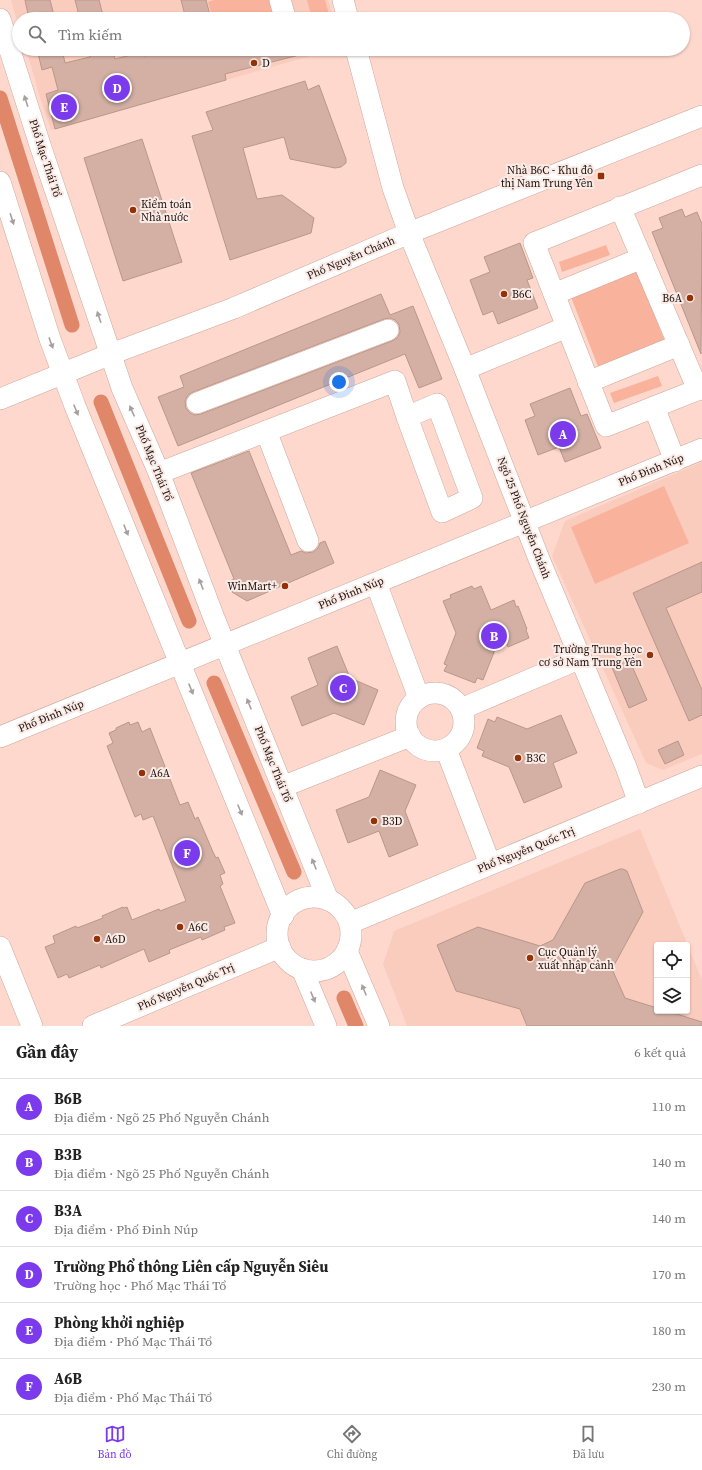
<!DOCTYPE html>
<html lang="vi">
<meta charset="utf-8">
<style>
body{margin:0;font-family:"Source Serif 4",serif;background:#f2f2f2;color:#222}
.controls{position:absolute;right:12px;bottom:12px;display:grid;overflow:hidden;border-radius:4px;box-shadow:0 1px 3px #0004}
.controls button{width:36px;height:36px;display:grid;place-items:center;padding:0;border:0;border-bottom:1px solid #e0e0e0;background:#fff;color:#222;font:20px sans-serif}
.you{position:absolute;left:339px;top:382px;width:14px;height:14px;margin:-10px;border:3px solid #fff;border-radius:50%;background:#1a73e8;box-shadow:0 0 0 6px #1a73e833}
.badge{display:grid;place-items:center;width:26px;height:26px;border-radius:50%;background:#7c3aed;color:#fff;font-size:13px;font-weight:700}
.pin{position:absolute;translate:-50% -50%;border:2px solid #fff;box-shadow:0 1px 4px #0006}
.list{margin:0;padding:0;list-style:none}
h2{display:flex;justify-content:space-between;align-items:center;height:52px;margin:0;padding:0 16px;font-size:17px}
h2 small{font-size:13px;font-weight:400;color:#767676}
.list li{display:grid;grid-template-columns:26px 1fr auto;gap:12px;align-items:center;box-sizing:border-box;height:56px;padding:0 16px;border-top:1px solid #e0e0e0}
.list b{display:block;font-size:15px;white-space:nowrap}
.list p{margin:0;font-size:13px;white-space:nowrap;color:#767676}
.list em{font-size:13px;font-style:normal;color:#767676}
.icon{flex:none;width:22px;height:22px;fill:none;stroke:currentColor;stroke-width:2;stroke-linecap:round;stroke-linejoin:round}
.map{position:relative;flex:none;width:702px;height:1026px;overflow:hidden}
.search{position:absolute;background:#fff;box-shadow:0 1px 3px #0004;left:12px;right:12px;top:12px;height:44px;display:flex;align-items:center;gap:10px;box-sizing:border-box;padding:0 14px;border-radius:22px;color:#767676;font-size:15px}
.sheet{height:388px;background:#fff}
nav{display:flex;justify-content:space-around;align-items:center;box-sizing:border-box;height:56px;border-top:1px solid #e0e0e0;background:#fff;font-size:11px;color:#767676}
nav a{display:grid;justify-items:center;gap:2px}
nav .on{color:#7c3aed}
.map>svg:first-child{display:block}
.built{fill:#faccbe;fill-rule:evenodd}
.green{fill:#f9b29b}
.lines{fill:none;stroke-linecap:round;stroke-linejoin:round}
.canal{stroke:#e08669;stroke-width:15}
.building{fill:#d4b0a4;stroke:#b9968b;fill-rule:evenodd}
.minor-casing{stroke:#cba79b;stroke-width:22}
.minor{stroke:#fff;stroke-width:21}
.oneway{fill:#a59f9e}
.poi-dot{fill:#963106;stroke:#faebe6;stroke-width:1.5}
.labels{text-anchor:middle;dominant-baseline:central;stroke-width:4;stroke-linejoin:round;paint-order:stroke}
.poi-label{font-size:11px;fill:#1d100c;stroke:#faebe6;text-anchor:start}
.street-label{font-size:11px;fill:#1d100c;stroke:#faebe6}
</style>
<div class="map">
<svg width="702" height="1026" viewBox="0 0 702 1026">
<rect width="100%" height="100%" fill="#fed8cc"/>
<g class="built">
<polygon points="11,0 328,0 334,19 19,19 19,27"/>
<polygon points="26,49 335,49 51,130 41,101"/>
<polygon points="702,462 702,754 663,770 646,763 552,556 565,521"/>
<path d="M640,829L702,980V1026H407L383,964L394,931ZM657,945H687V1011H657Z"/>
</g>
<g class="green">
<polygon points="214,0 270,0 275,17 267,19 213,19 208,2"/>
<polygon points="307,0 325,0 330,18 312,19"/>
<polygon points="606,245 610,255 562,272 559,262"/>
<polygon points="637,271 666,344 599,369 571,297"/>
<polygon points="658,376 662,386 614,403 610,393"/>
<polygon points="664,486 689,543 595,584 571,527"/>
</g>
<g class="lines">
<g class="canal">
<polyline points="0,98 72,325"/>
<polyline points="101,402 189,621"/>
<polyline points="214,683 294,872"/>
<polyline points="344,998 356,1026"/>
</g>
</g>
<g class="building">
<polygon points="25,0 50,0 55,19 29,19"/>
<polygon points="75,0 99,0 104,19 80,19"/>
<polygon points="181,0 206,0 211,19 186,19"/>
<polygon points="37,49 62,49 65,63 90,57 88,49 112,49 115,59 143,52 144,56 169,49 307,49 307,53 225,74 226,80 55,129 46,94 58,90 52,67 42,70"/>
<polygon points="305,81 308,90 319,85 346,159 346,163 341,167 335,168 290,159 284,137 243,148 257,199 282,195 314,218 311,233 230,260 192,136 213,130 206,112"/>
<polygon points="142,139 182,262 123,281 84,158"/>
<polygon points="682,209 685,217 697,212 702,224 701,354 652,232 663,228 659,218"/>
<polygon points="520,243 533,278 527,280 538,308 498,324 493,311 483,315 470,280 490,272 484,257"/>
<path d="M381,294L390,315L413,306L442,379L419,388L405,354L178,446L158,397L184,387L180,376ZM390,318L395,320L399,325L400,332L398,337L392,341L201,414L195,415L190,413L186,408L185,401L188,395L193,392L384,319Z"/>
<polygon points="570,388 581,416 587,414 601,448 565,462 559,447 538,455 525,420 535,416 530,404"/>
<polygon points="249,451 291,555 301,551 306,553 313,552 318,548 320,543 325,541 334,563 247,601 232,592 228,582 234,579 191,473"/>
<polygon points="702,562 702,592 666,608 702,690 702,715 689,721 633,593"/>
<polygon points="472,586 474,589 481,586 491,610 514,600 516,607 518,606 527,629 526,630 529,638 508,647 502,632 483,680 477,678 475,683 444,671 447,665 444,664 456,633 443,601 451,598 450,595"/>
<polygon points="337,646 350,678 378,690 364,725 334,713 302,726 291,697 318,685 308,658"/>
<polygon points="628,657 647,700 629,708 611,665"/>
<polygon points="561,715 577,753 553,763 562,787 524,803 509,767 482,756 484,751 477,748 488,719 495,722 497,717 527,729"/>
<polygon points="129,722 130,725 138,722 142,732 150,728 180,805 188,802 195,819 198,817 213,852 216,858 218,857 225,873 220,875 223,884 220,886 235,923 224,927 225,930 202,940 201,937 169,950 170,953 149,962 144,949 101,968 100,965 69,978 67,974 58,978 45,947 55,943 53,936 76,926 77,928 103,918 102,916 123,907 124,908 127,907 132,920 159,909 160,911 186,901 153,816 143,820 141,814 135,817 107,746 113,743 109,733 116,730 116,728"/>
<polygon points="678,741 684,755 665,764 658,750"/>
<polygon points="380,770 416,785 405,811 418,845 389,857 379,831 348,843 336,810 369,797"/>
<polygon points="620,869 623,869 627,871 643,912 612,969 625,998 657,1008 657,1011 667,1011 702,1022 702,1026 527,1026 520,1009 456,991 437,945 478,927 540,946 553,940 585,883"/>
</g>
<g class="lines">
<defs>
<g id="minor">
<polyline points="280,0 284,14"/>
<polyline points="343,0 348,19"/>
<polyline points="0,19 40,145 122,388 159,473 214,618 328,900"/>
<polyline points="356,49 393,188 409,233 465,369 539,559 626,767 639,803"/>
<polyline points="702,175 534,243 606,426 702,388"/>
<polyline points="0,182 50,339 75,406 283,916"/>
<polyline points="620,207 698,390"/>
<polyline points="554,294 642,258"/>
<polyline points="465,369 567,327"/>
<polyline points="588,382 679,345"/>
<polyline points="0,399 111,354 234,308 409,233 702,116"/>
<polyline points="197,403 388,330"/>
<polyline points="654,407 675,461"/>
<polyline points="266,431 308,541"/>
<polyline points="159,473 395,381 407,417 442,512 472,498 437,404 407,417"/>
<polyline points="376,583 419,698"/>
<circle cx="435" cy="722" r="29"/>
<polyline points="461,709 581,658"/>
<polyline points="0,737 702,449"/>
<polyline points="446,749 490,864"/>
<polyline points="282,787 410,736"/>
<circle cx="314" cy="934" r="37"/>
<polyline points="350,923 702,776"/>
<polyline points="0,947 32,1026"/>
<polyline points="347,951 379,1026"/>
<polyline points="302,969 326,1026"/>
<polyline points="93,1026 280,947"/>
</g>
</defs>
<use href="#minor" class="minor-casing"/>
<use href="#minor" class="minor"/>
</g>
<defs><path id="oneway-solid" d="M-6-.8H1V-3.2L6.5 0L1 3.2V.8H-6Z"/></defs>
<g class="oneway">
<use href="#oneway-solid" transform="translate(26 101) rotate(-108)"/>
<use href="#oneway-solid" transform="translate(12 219) rotate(72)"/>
<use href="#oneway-solid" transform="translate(99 317) rotate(-109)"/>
<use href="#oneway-solid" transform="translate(51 343) rotate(70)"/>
<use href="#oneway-solid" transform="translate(76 410) rotate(68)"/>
<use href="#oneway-solid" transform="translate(132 411) rotate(-114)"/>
<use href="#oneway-solid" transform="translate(126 530) rotate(68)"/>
<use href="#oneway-solid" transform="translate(201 584) rotate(-111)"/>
<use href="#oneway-solid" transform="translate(191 689) rotate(68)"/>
<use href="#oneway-solid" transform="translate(249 704) rotate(-112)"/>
<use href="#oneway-solid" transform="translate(240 810) rotate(68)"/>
<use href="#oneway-solid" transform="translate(314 864) rotate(-112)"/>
<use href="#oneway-solid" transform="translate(364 990) rotate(-112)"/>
<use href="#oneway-solid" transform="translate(313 997) rotate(67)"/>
</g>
<g class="poi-dot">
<circle cx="254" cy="63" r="4"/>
<rect x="597" y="172" width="8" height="8" rx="2"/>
<circle cx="133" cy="210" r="4"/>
<circle cx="504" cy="294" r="4"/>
<circle cx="690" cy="298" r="4"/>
<circle cx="285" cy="586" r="4"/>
<circle cx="650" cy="655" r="4"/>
<circle cx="518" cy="758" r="4"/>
<circle cx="142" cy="773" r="4"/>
<circle cx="374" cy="821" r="4"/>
<circle cx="180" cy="927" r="4"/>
<circle cx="97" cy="939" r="4"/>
<circle cx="530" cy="958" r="4"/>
</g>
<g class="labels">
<g class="poi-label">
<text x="262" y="63">D</text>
<text x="593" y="170" text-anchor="end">Nhà B6C - Khu đô<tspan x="593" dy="13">thị Nam Trung Yên</tspan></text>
<text x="141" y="204">Kiểm toán<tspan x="141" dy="13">Nhà nước</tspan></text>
<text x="512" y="294">B6C</text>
<text x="682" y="298" text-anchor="end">B6A</text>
<text x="277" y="586" text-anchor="end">WinMart+</text>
<text x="642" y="649" text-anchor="end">Trường Trung học<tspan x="642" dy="13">cơ sở Nam Trung Yên</tspan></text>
<text x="526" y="758">B3C</text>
<text x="150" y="773">A6A</text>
<text x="382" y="821">B3D</text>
<text x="188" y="927">A6C</text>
<text x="105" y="939">A6D</text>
<text x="538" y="952">Cục Quản lý<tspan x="538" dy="13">xuất nhập cảnh</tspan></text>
</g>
<g class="street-label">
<text transform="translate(45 158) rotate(72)">Phố Mạc Thái Tổ</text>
<text transform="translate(351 258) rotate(-23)">Phố Nguyễn Chánh</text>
<text transform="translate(154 463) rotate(68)">Phố Mạc Thái Tổ</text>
<text transform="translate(651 470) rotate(-22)">Phố Đinh Núp</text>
<text transform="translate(524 518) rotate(69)">Ngõ 25 Phố Nguyễn Chánh</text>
<text transform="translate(351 593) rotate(-22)">Phố Đinh Núp</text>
<text transform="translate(51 716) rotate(-22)">Phố Đinh Núp</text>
<text transform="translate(273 764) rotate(68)">Phố Mạc Thái Tổ</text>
<text transform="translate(526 850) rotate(-22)">Phố Nguyễn Quốc Trị</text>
<text transform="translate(186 987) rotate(-23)">Phố Nguyễn Quốc Trị</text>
</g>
</g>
</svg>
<div class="controls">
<button><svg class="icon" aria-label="locate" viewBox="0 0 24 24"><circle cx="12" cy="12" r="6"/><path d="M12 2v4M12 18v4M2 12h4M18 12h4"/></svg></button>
<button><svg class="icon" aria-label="layers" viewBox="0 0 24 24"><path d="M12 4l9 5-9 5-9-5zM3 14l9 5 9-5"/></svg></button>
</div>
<div class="you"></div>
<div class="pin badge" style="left:563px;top:434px">A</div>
<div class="pin badge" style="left:494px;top:636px">B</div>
<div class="pin badge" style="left:343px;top:688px">C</div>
<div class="pin badge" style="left:117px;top:88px">D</div>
<div class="pin badge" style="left:64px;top:107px">E</div>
<div class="pin badge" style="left:187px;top:853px">F</div>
<div class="search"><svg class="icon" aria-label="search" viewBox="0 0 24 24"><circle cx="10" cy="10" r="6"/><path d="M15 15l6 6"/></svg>Tìm kiếm</div>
</div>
<section class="sheet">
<h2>Gần đây<small>6 kết quả</small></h2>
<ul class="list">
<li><span class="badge">A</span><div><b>B6B</b><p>Địa điểm · Ngõ 25 Phố Nguyễn Chánh</p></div><em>110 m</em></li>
<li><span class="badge">B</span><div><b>B3B</b><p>Địa điểm · Ngõ 25 Phố Nguyễn Chánh</p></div><em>140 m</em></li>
<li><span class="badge">C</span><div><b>B3A</b><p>Địa điểm · Phố Đinh Núp</p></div><em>140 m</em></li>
<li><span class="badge">D</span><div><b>Trường Phổ thông Liên cấp Nguyễn Siêu</b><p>Trường học · Phố Mạc Thái Tổ</p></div><em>170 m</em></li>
<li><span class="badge">E</span><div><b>Phòng khởi nghiệp</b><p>Địa điểm · Phố Mạc Thái Tổ</p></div><em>180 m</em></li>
<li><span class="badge">F</span><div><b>A6B</b><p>Địa điểm · Phố Mạc Thái Tổ</p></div><em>230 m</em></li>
</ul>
</section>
<nav>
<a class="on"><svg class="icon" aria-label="map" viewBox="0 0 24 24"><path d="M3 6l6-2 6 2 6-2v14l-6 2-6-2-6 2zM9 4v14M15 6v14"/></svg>Bản đồ</a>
<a><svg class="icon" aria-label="directions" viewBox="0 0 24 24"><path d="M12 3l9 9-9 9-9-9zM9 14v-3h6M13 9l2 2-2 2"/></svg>Chỉ đường</a>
<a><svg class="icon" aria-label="saved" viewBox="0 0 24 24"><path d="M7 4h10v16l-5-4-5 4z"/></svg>Đã lưu</a>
</nav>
